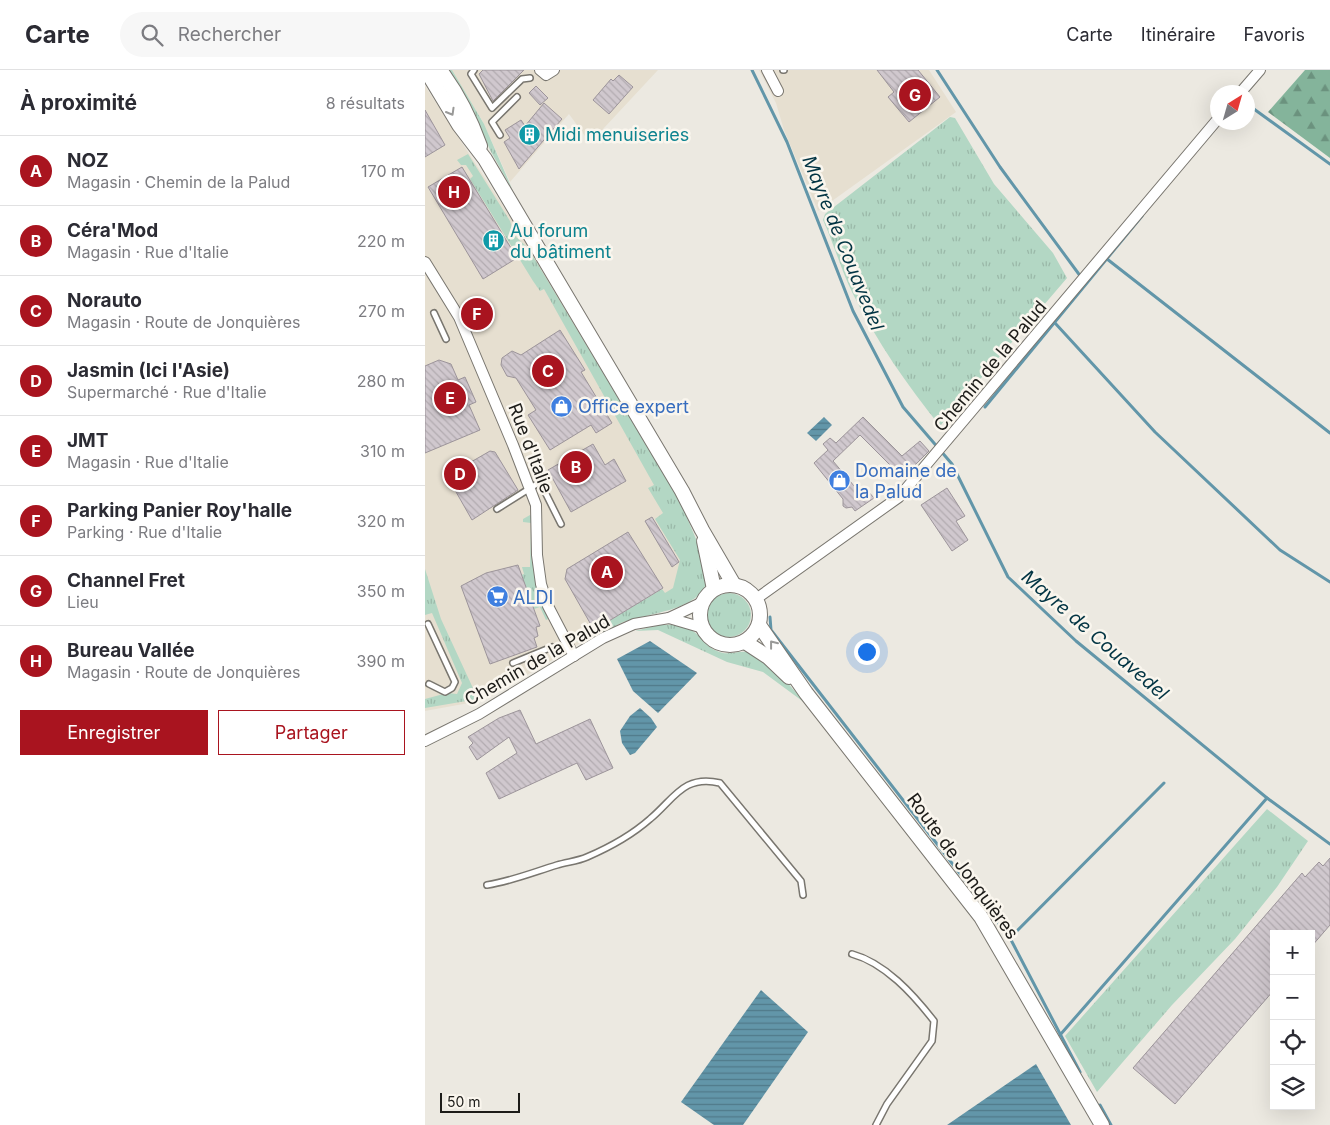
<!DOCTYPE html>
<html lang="fr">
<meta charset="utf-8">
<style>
body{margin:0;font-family:Inter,sans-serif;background:#f7f7f7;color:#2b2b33}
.controls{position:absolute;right:15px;bottom:15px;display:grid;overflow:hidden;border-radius:0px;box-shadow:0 5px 20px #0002}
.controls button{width:45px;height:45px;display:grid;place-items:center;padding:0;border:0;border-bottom:1px solid #e1e1e2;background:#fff;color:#2b2b33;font:25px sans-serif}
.compass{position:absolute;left:785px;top:15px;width:45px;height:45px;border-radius:50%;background:#fff;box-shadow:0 5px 20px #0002;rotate:37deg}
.scale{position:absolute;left:15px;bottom:12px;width:80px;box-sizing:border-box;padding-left:5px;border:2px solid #1d1c19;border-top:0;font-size:14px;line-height:18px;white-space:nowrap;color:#1d1c19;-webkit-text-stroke:4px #faf6ee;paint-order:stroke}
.you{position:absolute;left:441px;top:581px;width:18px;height:18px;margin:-12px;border:4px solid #fff;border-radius:50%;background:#1a73e8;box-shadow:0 0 0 8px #1a73e833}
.badge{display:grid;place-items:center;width:32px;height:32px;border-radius:50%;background:#a9141f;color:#fff;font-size:16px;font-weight:700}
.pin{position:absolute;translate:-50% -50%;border:2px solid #fff;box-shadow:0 1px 5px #0006}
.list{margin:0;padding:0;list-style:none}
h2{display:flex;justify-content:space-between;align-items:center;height:65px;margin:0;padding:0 20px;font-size:21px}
h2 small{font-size:16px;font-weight:400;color:#7c7c81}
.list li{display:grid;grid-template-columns:32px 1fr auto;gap:15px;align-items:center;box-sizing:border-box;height:70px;padding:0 20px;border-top:1px solid #e1e1e2}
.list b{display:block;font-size:19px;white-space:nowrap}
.list p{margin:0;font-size:16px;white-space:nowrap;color:#7c7c81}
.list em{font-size:16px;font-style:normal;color:#7c7c81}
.actions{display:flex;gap:10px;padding:15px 20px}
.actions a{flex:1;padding:11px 0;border:1px solid #a9141f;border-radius:0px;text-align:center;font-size:18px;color:#a9141f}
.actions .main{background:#a9141f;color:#fff}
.icon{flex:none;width:28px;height:28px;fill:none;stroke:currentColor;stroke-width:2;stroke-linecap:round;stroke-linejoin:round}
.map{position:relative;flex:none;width:905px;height:1055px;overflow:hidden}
header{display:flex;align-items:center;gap:30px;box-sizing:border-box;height:70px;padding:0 25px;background:#fff;border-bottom:1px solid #e1e1e2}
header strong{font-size:24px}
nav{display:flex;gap:28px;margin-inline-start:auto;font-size:18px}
.search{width:350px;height:45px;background:#f7f7f7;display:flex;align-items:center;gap:12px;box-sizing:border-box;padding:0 18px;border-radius:28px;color:#7c7c81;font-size:19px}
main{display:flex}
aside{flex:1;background:#fff}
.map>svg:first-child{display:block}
.built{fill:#e6dfd0}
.grass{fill:url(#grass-tufts)}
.forest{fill:url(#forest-firs)}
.water{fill:url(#water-rules)}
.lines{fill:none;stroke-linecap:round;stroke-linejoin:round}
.stream{stroke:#6296a9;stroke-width:3}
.building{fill:url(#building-back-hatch);stroke:#9c949a}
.service-casing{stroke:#79766f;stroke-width:8}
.minor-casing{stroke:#79766f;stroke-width:12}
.secondary-casing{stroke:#79766f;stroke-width:16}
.service{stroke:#fff;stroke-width:5}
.minor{stroke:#fff;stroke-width:10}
.secondary{stroke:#fff;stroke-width:14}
.oneway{stroke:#999998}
.labels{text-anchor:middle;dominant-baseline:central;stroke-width:5;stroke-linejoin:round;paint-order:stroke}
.culture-label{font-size:18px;fill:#0d838f;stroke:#faf6ee;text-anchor:start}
.street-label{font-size:18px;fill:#1d1c19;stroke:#faf6ee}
.shop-label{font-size:18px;fill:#366cbe;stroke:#faf6ee;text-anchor:start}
.water-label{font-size:19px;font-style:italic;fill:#023443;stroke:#faf6ee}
</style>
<header>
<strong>Carte</strong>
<div class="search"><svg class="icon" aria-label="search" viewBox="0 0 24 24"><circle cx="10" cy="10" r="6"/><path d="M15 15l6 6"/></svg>Rechercher</div>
<nav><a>Carte</a><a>Itinéraire</a><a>Favoris</a></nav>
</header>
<main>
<aside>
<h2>À proximité<small>8 résultats</small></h2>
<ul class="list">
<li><span class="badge">A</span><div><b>NOZ</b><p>Magasin · Chemin de la Palud</p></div><em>170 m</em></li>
<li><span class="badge">B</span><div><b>Céra'Mod</b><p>Magasin · Rue d'Italie</p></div><em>220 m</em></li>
<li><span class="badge">C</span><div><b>Norauto</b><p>Magasin · Route de Jonquières</p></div><em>270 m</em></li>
<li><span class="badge">D</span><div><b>Jasmin (Ici l'Asie)</b><p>Supermarché · Rue d'Italie</p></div><em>280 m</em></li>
<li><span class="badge">E</span><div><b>JMT</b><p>Magasin · Rue d'Italie</p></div><em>310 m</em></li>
<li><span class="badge">F</span><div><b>Parking Panier Roy'halle</b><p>Parking · Rue d'Italie</p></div><em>320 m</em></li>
<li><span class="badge">G</span><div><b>Channel Fret</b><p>Lieu</p></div><em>350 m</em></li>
<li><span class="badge">H</span><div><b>Bureau Vallée</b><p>Magasin · Route de Jonquières</p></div><em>390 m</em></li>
</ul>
<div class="actions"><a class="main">Enregistrer</a><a>Partager</a></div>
</aside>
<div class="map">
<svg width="905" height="1055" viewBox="0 0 905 1055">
<defs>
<pattern id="grass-tufts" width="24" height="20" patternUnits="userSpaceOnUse" patternTransform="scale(1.25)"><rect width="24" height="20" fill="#b3d7c4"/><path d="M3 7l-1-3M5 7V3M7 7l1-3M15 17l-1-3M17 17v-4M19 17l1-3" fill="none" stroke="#9ab8a8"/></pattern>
<pattern id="forest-firs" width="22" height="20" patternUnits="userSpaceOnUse" patternTransform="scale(1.25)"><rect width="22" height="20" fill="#84b49b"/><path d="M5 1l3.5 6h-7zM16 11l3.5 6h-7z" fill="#6b927e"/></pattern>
<pattern id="water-rules" width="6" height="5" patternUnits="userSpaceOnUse" patternTransform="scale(1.25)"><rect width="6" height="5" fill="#6296a9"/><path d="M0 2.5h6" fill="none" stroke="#507a89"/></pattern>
<pattern id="building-back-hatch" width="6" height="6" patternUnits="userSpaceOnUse" patternTransform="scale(1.25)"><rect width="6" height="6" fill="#d0c8ce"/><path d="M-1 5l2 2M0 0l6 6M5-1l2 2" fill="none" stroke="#b2abb0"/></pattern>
</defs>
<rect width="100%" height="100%" fill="#ece9e1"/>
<g class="built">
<polygon points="26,0 233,0 165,73 144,44 85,112 57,50"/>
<polygon points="334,0 504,0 531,42 393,141 359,60 351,33"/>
<polygon points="0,16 91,156 233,393 281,496 207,549 159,571 60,630 0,641"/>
</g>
<g class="grass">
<polygon points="21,0 27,0 59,54 88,121 65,80 46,36"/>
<path d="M525,47L530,48L569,114L628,183L642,208L515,356C482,315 452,272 428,224C416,200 409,174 398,150L400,144Z"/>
<path d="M43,84L85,151L90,166L103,178L255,431L271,469L282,510C276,541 221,543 196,553C183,559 171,568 158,573L152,572L147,564L159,566L237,519L240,523L248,518L255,490L230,449L238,443L223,418L229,415L119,219L115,221L108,211L45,109L48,106L41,95H36L32,90Z"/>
<polygon points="105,445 107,448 110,508 123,549 121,550 115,537 109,539 96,505 99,504 97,497 105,497 106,453 98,452 98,449"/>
<polygon points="0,499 16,549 53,629 0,638 0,629 22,623 32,624 37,613 7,543 0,545"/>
<circle cx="304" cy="545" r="22"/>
<path d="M234,555C244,554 260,555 268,561C277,567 281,577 292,581C302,586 311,581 322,582C340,584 369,620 380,633L338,602L302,592L233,560L210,561Z"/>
<polygon points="842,739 883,771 852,817 810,869 747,935 672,1022 640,966"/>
</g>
<polygon class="forest" points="880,0 905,0 905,88 843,42"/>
<g class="water">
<polygon points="399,347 407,355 391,371 382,363"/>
<polygon points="225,571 272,603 233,643 208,621 192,589"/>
<polygon points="215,638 226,648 232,657 210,683 205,685 197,673 195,661 205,646"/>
<polygon points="336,920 383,962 318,1055 289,1055 256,1032"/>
<polygon points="611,994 646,1055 522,1055"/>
</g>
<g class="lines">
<g class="stream">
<polyline points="327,0 362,72 428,241 478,337 527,394 583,507 651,571 842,728 905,774"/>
<polyline points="512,0 575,97 656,207"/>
<polyline points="822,34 905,94"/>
<polyline points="682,189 905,363"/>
<polyline points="630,253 730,362 855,480 905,512"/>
<polyline points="560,337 717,146"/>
<polyline points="345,547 346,560 585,868 655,1002"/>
<polyline points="585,868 739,713"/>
<polyline points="635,965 842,728"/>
<polyline points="675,1035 686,1055"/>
</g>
</g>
<g class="building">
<polygon points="58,0 99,0 68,31 54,4"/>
<polygon points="452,0 493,0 515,27 484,52 463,27 469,22"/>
<polygon points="194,5 208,17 184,44 168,30 186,9 188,11"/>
<polygon points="111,16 123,28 115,35 104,23"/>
<polygon points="119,33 137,49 94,99 79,72 85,68 80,60 96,50 100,56"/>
<polygon points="0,40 20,75 0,87"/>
<polygon points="37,97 92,188 58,209 3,117"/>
<polygon points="135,260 160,300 156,302 187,353 171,363 166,355 125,380 103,345 111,340 91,308 82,306 76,295 77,288 87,281 96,285"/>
<polygon points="14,290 26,294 33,310 40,307 51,332 44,335 55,360 0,383 0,296"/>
<polygon points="438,347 477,386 495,371 504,381 488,397 485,394 474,404 435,365 408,391 435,423 442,420 449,428 430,441 427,437 421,438 418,436 418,429 389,393 403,380 398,374 405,368 411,373"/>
<polygon points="168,374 180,395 189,389 201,411 146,442 123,400"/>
<polygon points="65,381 70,382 93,420 47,450 18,399 34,390 46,392"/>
<polygon points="522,418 540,446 531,451 543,470 527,481 496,435"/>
<polygon points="227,447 254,492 247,497 220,451"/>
<polygon points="203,462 238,518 169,560 140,509 142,499"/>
<polygon points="93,495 115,556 111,557 113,566 109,568 112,577 65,594 36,516 61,503"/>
<polygon points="95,640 111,674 165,649 188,698 161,710 152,693 74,729 61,703 92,683 84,667 52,690 44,677 48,673 43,667 74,648"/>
<polygon points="905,788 905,855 886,877 886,864 849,864 849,920 750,1034 708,998 877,803 880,807 894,792 898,796"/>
</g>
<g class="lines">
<defs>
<g id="service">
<polyline points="49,0 46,4 67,38 97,9 105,8"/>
<polyline points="358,0 359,0"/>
<polyline points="75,65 67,52 92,27"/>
<polyline points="9,243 21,269"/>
<polyline points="72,439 115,412 136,454"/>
<polyline points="3,554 30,612 27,618 20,622 4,614"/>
<polyline points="88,593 127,577"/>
<path d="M62,815C87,811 109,802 132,795C142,792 153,791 162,787C183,778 208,764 225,749C249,729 259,704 295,713L376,811L378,825"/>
<path d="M427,884C460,893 488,924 509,951L507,971L462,1034L451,1055"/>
</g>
<g id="minor">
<polyline points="115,0 121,5 129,0"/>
<polyline points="342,0 353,21"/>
<polyline points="816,22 835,0"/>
<polyline points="0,192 34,247 88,375 111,435 112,485 116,514 123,536 149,586"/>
<polyline points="331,529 474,427 792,50"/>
<polyline points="244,548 278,558"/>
<polyline points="0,671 54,644 178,568 209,554 244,548 278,532"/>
</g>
<g id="secondary">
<polyline points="1,0 34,55 60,89 257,421 277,460 309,515"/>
<path d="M15,0C33,24 45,48 55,76"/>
<polyline points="279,471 289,519"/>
<circle cx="305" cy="545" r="30"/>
<polyline points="334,555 381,623 556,847 677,1055"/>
<polyline points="320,572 343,587 364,607"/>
</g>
</defs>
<use href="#service" class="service-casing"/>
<use href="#minor" class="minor-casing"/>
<use href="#secondary" class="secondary-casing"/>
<use href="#service" class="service"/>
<use href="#minor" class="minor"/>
<use href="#secondary" class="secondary"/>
</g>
<defs><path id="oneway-chevron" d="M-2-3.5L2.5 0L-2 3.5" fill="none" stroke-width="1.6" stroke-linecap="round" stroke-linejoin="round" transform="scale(1.25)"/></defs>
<g class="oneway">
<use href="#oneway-chevron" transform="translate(26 42) rotate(60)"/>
<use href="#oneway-chevron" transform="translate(348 574) rotate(-128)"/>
</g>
<defs>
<symbol id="building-disc" viewBox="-11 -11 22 22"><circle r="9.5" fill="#0f9aa8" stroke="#faf6ee"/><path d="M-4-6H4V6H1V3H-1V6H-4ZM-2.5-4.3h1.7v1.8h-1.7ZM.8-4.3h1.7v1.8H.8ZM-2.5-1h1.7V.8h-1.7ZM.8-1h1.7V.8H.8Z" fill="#fff"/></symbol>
<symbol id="shop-disc" viewBox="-11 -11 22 22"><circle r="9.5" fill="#3f7fe0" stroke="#faf6ee"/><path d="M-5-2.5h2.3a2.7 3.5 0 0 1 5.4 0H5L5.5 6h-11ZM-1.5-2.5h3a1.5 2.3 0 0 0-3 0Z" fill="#fff"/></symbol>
<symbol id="supermarket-disc" viewBox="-11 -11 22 22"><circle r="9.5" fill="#3f7fe0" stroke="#faf6ee"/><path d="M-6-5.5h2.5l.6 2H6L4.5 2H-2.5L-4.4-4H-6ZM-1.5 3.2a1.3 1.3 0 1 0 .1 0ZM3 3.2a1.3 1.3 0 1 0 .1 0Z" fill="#fff"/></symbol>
</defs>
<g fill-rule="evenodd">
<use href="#building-disc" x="92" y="52" width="25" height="25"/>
<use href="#building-disc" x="56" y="158" width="25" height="25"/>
<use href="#shop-disc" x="124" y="324" width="25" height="25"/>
<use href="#shop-disc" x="402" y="398" width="25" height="25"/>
<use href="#supermarket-disc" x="60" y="514" width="25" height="25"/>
</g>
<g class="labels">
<g class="culture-label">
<text x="120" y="64">Midi menuiseries</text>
<text x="85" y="160">Au forum<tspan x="85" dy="21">du bâtiment</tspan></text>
</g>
<g class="street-label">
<text transform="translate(565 296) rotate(-50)">Chemin de la Palud</text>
<text transform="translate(106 378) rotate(69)">Rue d'Italie</text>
<text transform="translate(112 590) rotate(-30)">Chemin de la Palud</text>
<text transform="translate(538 796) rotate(54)">Route de Jonquières</text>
</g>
<g class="shop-label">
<text x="153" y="336">Office expert</text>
<text x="430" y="400">Domaine de<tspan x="430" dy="21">la Palud</tspan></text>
<text x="88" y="527">ALDI</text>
</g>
<g class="water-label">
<text transform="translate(418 173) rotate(68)">Mayre de Couavedel</text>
<text transform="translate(670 565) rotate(41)">Mayre de Couavedel</text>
</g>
</g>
</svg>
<div class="controls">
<button>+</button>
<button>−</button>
<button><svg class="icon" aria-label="locate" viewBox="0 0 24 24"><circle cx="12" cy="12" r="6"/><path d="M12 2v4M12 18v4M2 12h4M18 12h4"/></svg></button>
<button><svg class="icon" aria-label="layers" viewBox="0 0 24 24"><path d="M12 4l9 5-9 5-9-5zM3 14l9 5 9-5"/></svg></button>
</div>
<svg class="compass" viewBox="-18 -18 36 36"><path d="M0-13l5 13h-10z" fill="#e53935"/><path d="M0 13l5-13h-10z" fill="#7c7c81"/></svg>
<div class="scale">50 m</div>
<div class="you"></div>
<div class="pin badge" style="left:182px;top:502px">A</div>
<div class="pin badge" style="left:151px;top:397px">B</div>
<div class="pin badge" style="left:123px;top:301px">C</div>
<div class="pin badge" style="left:35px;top:404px">D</div>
<div class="pin badge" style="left:25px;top:328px">E</div>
<div class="pin badge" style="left:52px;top:244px">F</div>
<div class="pin badge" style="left:490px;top:25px">G</div>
<div class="pin badge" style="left:29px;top:122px">H</div>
</div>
</main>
